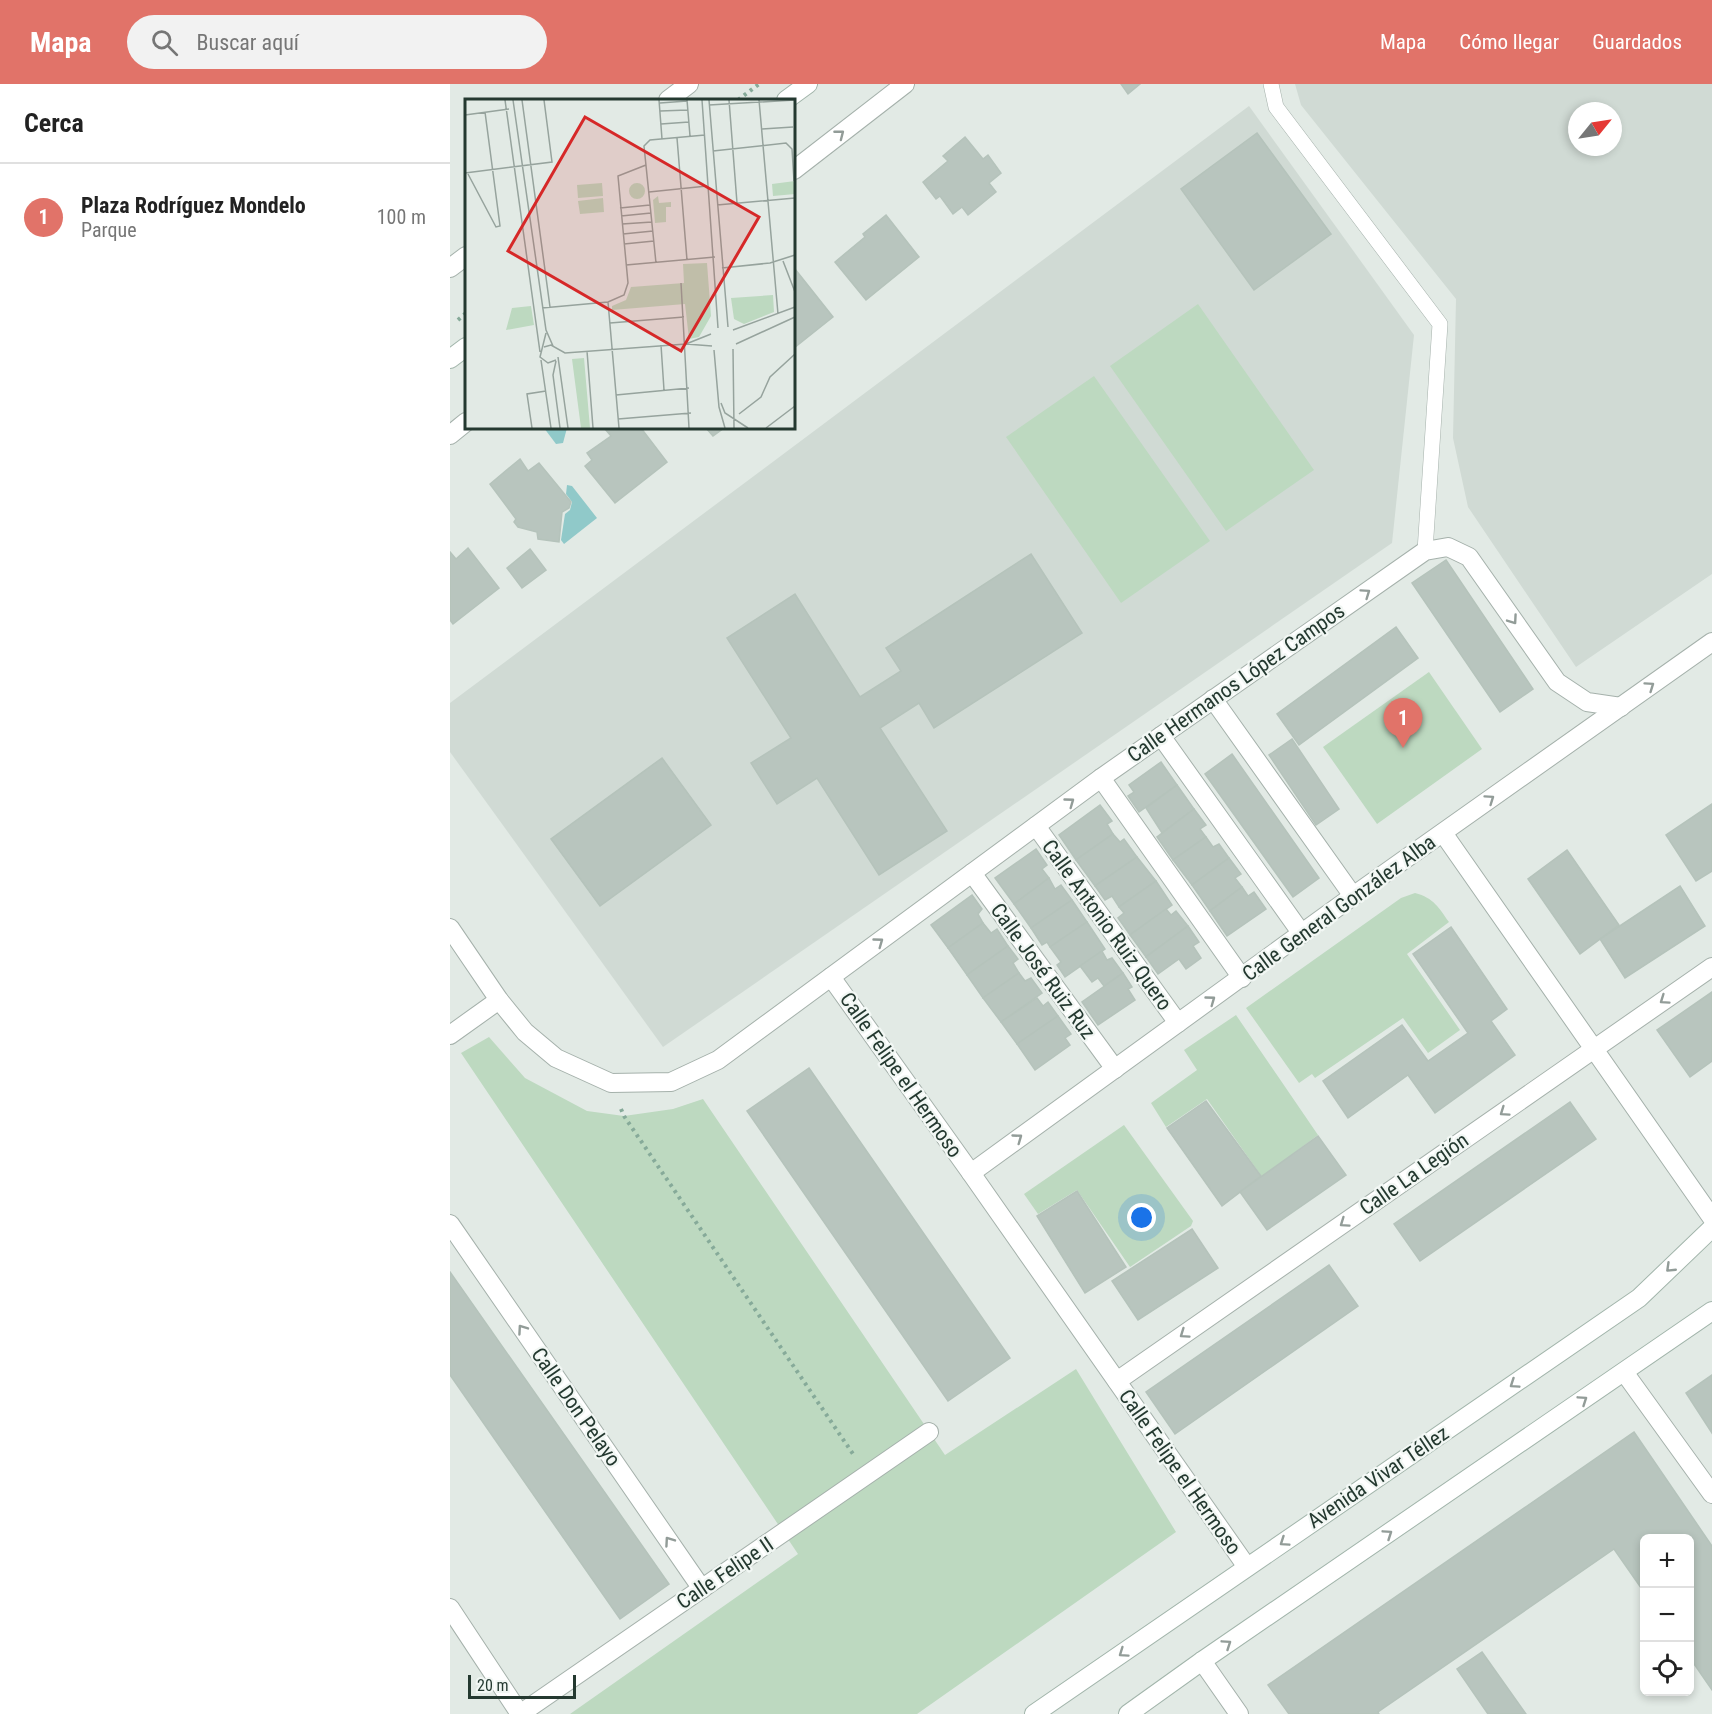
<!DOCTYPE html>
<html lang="es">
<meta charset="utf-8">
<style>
body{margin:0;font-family:"Roboto Condensed",sans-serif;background:#f2f2f2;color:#222}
.controls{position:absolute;right:18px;bottom:18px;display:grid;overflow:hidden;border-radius:9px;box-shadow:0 3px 9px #0003}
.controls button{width:54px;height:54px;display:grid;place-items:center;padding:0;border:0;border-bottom:2px solid #e0e0e0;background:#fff;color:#222;font:30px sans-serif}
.compass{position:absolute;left:1118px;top:18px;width:54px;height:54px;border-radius:50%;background:#fff;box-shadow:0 3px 9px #0003;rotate:60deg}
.scale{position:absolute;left:18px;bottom:15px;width:108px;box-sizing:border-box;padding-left:6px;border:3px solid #243930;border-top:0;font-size:16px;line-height:21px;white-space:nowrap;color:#243930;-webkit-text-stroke:4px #f2f7f4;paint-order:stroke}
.you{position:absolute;left:692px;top:1134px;width:21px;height:21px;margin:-15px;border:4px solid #fff;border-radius:50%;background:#1a73e8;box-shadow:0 0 0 9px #1a73e833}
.badge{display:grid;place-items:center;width:39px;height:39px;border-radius:50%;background:#e17369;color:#fff;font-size:20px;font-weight:700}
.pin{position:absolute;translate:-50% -50px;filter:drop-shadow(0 2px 3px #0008)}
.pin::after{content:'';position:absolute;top:32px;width:21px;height:18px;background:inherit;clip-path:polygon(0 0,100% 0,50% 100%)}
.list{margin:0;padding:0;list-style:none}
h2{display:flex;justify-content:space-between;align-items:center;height:78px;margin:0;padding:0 24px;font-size:26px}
h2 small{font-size:20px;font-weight:400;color:#767676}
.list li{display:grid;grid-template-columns:39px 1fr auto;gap:18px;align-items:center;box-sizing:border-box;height:108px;padding:0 24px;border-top:2px solid #e0e0e0}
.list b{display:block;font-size:22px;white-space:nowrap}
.list p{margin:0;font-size:20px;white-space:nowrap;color:#767676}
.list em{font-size:20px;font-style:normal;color:#767676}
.icon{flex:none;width:33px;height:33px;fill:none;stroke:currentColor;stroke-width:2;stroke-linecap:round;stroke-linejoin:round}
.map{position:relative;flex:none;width:1262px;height:1630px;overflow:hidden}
header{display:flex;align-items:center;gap:36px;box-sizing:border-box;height:84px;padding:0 30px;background:#e17369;color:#fff}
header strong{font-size:28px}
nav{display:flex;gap:33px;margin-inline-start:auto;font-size:21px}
.search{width:420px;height:54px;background:#f2f2f2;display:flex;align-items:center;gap:15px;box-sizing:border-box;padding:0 21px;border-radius:33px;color:#767676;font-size:22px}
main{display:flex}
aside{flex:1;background:#fff}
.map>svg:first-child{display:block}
.built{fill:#d0dad4;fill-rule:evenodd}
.green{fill:#bdd9c0}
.water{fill:#90c9c9}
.building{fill:#b8c5be;stroke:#b5c3bb;stroke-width:1.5}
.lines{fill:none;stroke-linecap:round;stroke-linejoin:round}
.lane-casing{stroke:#a5b1ab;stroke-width:16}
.street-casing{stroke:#a5b1ab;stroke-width:20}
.secondary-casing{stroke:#a2b5ab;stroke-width:20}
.path{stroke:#86aa99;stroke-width:4;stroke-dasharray:3 4.5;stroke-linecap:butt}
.lane{stroke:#fff;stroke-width:15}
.street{stroke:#fff;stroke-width:18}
.secondary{stroke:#fff;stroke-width:18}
.oneway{stroke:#929c98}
.labels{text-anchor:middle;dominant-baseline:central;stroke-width:4.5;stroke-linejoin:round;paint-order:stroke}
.street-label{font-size:21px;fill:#243930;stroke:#f2f7f4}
.inset-road{fill:none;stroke:#96a39d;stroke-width:1.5}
.view{fill:#d62828;fill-opacity:0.15;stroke:#d62828;stroke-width:3}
.inset-edge{fill:none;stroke:#243930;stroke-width:3}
</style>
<header>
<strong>Mapa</strong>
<div class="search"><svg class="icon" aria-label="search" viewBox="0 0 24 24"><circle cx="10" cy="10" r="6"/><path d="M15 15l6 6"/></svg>Buscar aquí</div>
<nav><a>Mapa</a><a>Cómo llegar</a><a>Guardados</a></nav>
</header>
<main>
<aside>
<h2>Cerca<small></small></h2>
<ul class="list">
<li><span class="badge">1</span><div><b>Plaza Rodríguez Mondelo</b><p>Parque</p></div><em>100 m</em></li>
</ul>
</aside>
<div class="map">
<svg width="1262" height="1630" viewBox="0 0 1262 1630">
<rect width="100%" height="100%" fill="#e2eae5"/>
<g class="built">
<path d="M845,0H1262V490L1126,583L1018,423L1003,354L1006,215L851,21ZM1127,27H1163V63H1127Z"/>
<polygon points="799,22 964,251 942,459 213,963 0,668 0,619"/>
</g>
<g class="green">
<polygon points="748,220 864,386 776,447 660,282"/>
<polygon points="644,292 760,457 671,519 556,353"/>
<polygon points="979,588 1032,665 927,740 873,663"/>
<path d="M965,809C984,814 989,824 999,838L957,870L1010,946L978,969L953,934L865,994L862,990L849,999L796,924L951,814Z"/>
<polygon points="786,931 868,1051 812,1093 757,1015 716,1043 701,1019 747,986 734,966"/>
<polygon points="39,953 75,994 137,1027 174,1032 223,1025 253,1015 495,1371 626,1285 726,1448 467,1630 120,1630 348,1470 11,969"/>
<polygon points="674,1041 743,1137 741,1142 680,1183 627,1106 588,1130 574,1110"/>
</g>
<g class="water">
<polygon points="94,344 117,344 113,359 106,360"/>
<polygon points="117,401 122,402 147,434 114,460 111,456 115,430 120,426 122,418 116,410"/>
</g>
<g class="building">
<polygon points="671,0 690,0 678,10"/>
<polygon points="807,49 881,150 804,206 731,105"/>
<polygon points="515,53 533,75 538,71 551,89 539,99 546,108 518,131 512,123 503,130 490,112 486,115 473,98 498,77 493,72"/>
<polygon points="436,131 469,173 416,216 385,178 415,153 413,150"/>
<polygon points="345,185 383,233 344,264 344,186"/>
<polygon points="157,344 191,344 217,378 165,419 135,382 142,376 137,369 161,352 155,345"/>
<polygon points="256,344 274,344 263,352"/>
<polygon points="70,375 78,387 89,379 121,418 119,424 112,428 109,458 88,455 87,448 68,443 64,438 66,435 40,400"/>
<polygon points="18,464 49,504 3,540 0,536 0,468 6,475"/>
<polygon points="80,465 96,486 72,504 57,484"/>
<polygon points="581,470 632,549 484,644 469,619 430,644 497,747 429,791 367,694 327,720 301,679 341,654 277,554 345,510 410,613 451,587 436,564"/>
<polygon points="996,476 1083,605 1050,628 962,499"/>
<polygon points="946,543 968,574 849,661 827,630"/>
<polygon points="842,655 889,725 866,741 819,671"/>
<polygon points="782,670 869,794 843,813 755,690"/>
<polygon points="212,674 261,741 150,822 101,755"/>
<polygon points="711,678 727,701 689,728 678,712 684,708 679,701"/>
<polygon points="727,701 744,725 712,749 696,724"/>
<polygon points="1262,720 1262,787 1246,797 1216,751"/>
<polygon points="650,721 662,737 657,740 663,750 626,776 609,751"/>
<polygon points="744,725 756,741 750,745 756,753 723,776 707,753"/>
<polygon points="663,750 670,758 674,755 687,773 645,802 626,776"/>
<polygon points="756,753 763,763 769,760 779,774 742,801 723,776"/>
<polygon points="586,765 597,781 592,785 599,794 564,820 545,794"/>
<polygon points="1117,766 1169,841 1130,870 1078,795"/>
<polygon points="687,773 706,797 669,823 662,812 655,816 645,802"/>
<polygon points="779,774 791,790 785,794 792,803 760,827 742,801"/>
<polygon points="599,794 605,805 611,801 622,816 581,844 564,820"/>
<polygon points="706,797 722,821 680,851 668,834 674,829 669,823"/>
<polygon points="1230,802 1255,842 1175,894 1150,855"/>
<polygon points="792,803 798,812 804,808 816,825 777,852 760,827"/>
<polygon points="522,811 532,825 528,830 533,839 498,864 481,841"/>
<polygon points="622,816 637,838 600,863 597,858 592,861 581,844"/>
<polygon points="716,825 721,831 726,827 738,842 696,873 680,851"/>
<polygon points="637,838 655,865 615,893 607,881 611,878 600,863"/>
<polygon points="533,839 541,849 547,845 558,862 517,891 498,864"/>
<polygon points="738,842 749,858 743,862 751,874 736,885 729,875 708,890 696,873"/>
<polygon points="1001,843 1057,925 1041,937 1065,971 985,1029 958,991 898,1034 873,997 952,941 978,977 1018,949 963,870"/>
<polygon points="558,862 568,875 563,879 569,889 533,914 517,891"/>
<polygon points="652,867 657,876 662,874 673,889 654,902 648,894 642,898 630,882"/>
<polygon points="569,889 575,897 581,894 592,909 551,938 533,914"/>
<polygon points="673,889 682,903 678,905 685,916 648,941 632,918"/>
<polygon points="1262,908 1262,977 1240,993 1207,946"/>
<polygon points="587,914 593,922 598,918 608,932 567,960 551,938"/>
<polygon points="608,932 621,950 615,954 620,961 585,986 567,960"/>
<polygon points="359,984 560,1274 498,1317 297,1027"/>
<polygon points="756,1017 811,1092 772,1122 717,1044"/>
<polygon points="1120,1018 1146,1055 970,1177 944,1140"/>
<polygon points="868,1052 896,1091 817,1146 790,1108"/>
<polygon points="627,1107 676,1183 635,1209 587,1132"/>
<polygon points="742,1145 768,1184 688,1236 662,1197"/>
<polygon points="879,1181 908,1222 725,1350 696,1308"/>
<polygon points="0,1188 219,1500 170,1535 0,1291"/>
<polygon points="1262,1291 1262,1349 1236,1309"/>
<polygon points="1184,1348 1262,1462 1262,1606 1240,1574 1240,1454 1194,1454 1194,1508 1164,1465 928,1628 929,1630 839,1630 818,1601"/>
<polygon points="1032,1568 1076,1630 1038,1630 1007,1585"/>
</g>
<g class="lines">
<defs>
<polyline id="lane" points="821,0 826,23 990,240 975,467"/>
<g id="street">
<polyline points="218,16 239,0"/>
<polyline points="344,86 455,0"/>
<polyline points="0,184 16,172"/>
<polyline points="0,351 16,338"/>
<polyline points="763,615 903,812"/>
<polyline points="711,652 852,850"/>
<polyline points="651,694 792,894"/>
<polyline points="586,742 728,939"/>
<polyline points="993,749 1262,1134"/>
<polyline points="522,789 665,985"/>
<polyline points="0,844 49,916 75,948 106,974 161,999 221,998 268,976 651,694 975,467 998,463 1019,473 1107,598 1137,618 1171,623"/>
<polyline points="381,893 521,1089 797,1483"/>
<polyline points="0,951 49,916"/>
<polyline points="521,1089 903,812 1262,558"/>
<polyline points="0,1140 252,1505"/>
<polyline points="1174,1288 1262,1410"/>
<polyline points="667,1297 1262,883"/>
<polyline points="0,1524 70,1630"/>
<polyline points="752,1577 789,1630"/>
<polyline points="70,1630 479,1348"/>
</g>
<g id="secondary">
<polyline points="336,16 358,0"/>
<polyline points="0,275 16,263"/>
<polyline points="584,1630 1189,1214 1262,1144"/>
<polyline points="678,1630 752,1577 1262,1227"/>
</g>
</defs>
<use href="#lane" class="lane-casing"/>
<use href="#street" class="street-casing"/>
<use href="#secondary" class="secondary-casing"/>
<g class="path">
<polyline points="288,16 309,0"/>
<polyline points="8,236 16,229"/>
<polyline points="171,1025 174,1032 403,1370"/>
</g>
<use href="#lane" class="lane"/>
<use href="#street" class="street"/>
<use href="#secondary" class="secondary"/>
</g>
<defs><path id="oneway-chevron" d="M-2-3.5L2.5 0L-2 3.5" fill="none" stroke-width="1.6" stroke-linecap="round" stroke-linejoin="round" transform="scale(1.5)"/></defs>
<g class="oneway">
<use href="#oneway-chevron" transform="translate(390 50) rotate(-38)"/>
<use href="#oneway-chevron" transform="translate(916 509) rotate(-35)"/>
<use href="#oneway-chevron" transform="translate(1063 536) rotate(55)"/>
<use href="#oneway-chevron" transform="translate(1200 602) rotate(-35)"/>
<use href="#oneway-chevron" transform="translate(1040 715) rotate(-35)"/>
<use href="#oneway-chevron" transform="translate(620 718) rotate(-36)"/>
<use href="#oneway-chevron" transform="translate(429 858) rotate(-36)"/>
<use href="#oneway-chevron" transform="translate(761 916) rotate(-36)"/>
<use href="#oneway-chevron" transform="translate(1214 916) rotate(145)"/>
<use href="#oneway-chevron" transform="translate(1054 1028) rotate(145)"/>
<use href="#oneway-chevron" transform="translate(568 1054) rotate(-36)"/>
<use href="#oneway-chevron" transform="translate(894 1139) rotate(145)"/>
<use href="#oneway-chevron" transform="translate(1220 1184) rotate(136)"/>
<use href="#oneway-chevron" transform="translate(72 1245) rotate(-125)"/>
<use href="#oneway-chevron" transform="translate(734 1250) rotate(145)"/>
<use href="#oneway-chevron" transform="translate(1064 1300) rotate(146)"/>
<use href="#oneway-chevron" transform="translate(1133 1316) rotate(-34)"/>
<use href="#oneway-chevron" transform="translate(938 1450) rotate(-34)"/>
<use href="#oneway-chevron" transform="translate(219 1457) rotate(-125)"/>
<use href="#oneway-chevron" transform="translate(834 1458) rotate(146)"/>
<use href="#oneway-chevron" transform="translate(777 1560) rotate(-34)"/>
<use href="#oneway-chevron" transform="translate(673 1569) rotate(145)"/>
</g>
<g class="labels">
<g class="street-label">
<text transform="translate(786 599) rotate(-35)">Calle Hermanos López Campos</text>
<text transform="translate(889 824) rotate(-36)">Calle General González Alba</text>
<text transform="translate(657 841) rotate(54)">Calle Antonio Ruiz Quero</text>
<text transform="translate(593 887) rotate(54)">Calle José Ruiz Ruz</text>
<text transform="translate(451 991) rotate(55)">Calle Felipe el Hermoso</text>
<text transform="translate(964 1090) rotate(-35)">Calle La Legión</text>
<text transform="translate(126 1323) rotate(55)">Calle Don Pelayo</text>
<text transform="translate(730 1388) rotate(55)">Calle Felipe el Hermoso</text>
<text transform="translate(928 1393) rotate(-34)">Avenida Vivar Téllez</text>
<text transform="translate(275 1489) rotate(-34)">Calle Felipe II</text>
</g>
</g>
<g transform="translate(15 15)">
<rect width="330" height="330" fill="#e2eae5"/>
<path d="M330,82V95L308,97L307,85ZM137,84L138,97L113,99L112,86ZM164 92a8 8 0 1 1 16 0a8 8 0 1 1-16 0ZM193,97L194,104L206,103V108H201V123L190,124L188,101ZM138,99L139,113L115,115L113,102ZM242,164L246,217L234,238L224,240L220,205L147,211V207L161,201L166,188L219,184L218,165ZM308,196L309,213L279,225L269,220L266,199ZM66,207L69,226L41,231L47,209ZM119,259L125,329H116L107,260Z" fill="#bdd9c0"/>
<path class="inset-road" d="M40,1L75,253M48,1L81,231L88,247M57,1L85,208M194,1L197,40M222,1L225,37M237,1L253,229M244,1L263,228M264,1L272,104M294,1L313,215M195,4L222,2M244,6L330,1M195,12L223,11M0,16L44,10M196,25L224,23M297,30L328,28M212,39L222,161M248,52L321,44L327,50L329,82M0,74L87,63L79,1M3,75L31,128L35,127L20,13M184,93L242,87M252,106L330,99M155,109L185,106M156,117L186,114M157,125L187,123M158,135L188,132M159,145L189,142M318,162L330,193M191,164L179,47L185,41L240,36M161,166L250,158M257,169L305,164L330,156M216,184L224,329M143,203L154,329M77,209L143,203L159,196L163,184L153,77L181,66M145,224L219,218M268,231L330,208M81,234L75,258L83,264L91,261M221,245L246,235M271,245L330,218M196,246L199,291M79,248L86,246L100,254L221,245L247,247M268,250L269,329M249,251L254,308L260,329M122,252L128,329M93,258L103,329M76,261L86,329M91,262L88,276L95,329M151,296L224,289M256,304L260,314L283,329M274,315L296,298L305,278L330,255M153,320L226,314M67,329L62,295L81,292M301,329L330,307"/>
<path class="view" d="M120,18L294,118L216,252L43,152Z"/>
<rect width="330" height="330" class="inset-edge"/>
</g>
</svg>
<div class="controls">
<button>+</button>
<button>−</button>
<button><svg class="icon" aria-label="locate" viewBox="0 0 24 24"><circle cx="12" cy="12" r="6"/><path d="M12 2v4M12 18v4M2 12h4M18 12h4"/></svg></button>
</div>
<svg class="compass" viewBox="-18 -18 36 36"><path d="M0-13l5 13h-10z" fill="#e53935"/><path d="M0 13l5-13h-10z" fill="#767676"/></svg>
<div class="scale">20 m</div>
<div class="you"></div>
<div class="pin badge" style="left:953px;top:664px">1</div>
</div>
</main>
